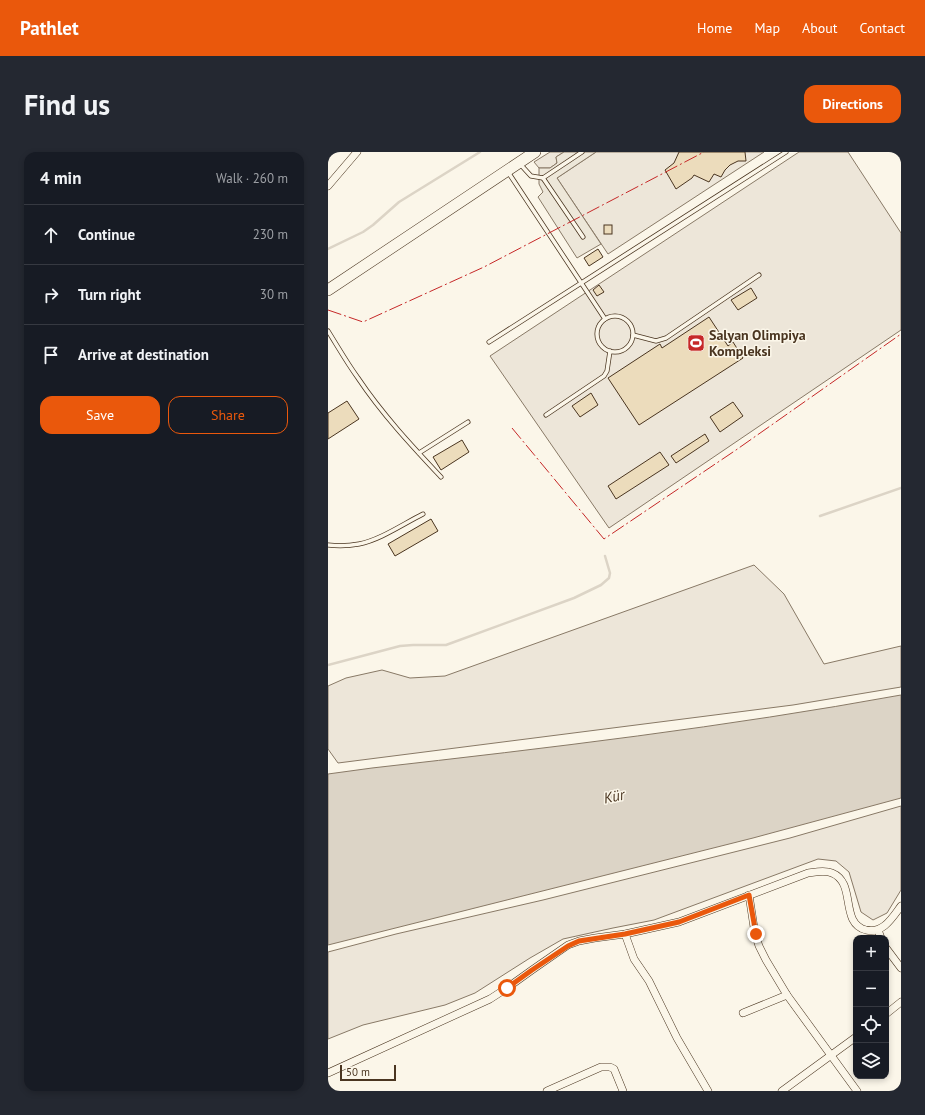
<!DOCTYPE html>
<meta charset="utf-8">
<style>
body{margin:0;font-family:"PT Sans",sans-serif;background:#242831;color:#f1f3f6}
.controls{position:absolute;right:12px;bottom:12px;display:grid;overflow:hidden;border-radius:8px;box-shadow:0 2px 6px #0003}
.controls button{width:36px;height:36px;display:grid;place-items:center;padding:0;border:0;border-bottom:1px solid #363941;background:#171b24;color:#f1f3f6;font:20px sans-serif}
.scale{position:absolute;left:12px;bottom:10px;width:56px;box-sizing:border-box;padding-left:4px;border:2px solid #4a3520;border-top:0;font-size:11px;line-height:14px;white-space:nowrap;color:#4a3520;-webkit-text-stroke:3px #fbf6e9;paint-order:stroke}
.stop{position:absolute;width:12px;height:12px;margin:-9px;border:3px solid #ea580c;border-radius:50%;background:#fff}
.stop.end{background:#ea580c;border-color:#fff;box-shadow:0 1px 4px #0008}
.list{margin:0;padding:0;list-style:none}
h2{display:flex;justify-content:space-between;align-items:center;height:52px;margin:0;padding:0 16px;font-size:17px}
h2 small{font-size:13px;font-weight:400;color:#9ea1a6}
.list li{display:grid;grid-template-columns:26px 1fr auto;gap:12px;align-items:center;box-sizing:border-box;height:60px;padding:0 16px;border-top:1px solid #363941}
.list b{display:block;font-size:15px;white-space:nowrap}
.list em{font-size:13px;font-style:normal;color:#9ea1a6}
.actions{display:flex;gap:8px;padding:12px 16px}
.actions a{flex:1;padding:9px 0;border:1px solid #ea580c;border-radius:12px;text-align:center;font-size:14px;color:#ea580c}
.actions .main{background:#ea580c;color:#fff}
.icon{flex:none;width:22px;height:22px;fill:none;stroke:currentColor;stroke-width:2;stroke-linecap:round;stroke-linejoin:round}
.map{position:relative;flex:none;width:573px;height:939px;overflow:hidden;border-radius:12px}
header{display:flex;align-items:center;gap:24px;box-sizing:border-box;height:56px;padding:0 20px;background:#ea580c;color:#fff}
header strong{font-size:19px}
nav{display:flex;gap:22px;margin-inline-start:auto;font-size:14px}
.intro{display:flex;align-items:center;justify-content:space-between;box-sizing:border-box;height:96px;padding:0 24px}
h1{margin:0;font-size:28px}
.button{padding:10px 18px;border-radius:12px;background:#ea580c;color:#fff;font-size:14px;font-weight:700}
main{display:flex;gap:24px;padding:0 24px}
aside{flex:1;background:#171b24;border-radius:12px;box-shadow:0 2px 6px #0003}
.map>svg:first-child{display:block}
.green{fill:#ede6d9;stroke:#887966}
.parking{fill:#ede7d9;stroke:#887966}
.water{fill:#dcd4c6;stroke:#887966}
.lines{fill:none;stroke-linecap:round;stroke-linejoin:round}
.stream{stroke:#dcd4c6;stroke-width:2.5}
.building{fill:#ecdcbc;stroke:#4a3520}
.lane-casing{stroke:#4a3520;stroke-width:5}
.street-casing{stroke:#4a3520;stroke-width:8}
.primary-casing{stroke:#4a3520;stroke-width:12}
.lane{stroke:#fbf6e9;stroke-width:3.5}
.street{stroke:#fbf6e9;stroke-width:7}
.primary{stroke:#fbf6e9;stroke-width:11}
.power{stroke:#c62828;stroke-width:1;stroke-dasharray:14 3 2 3;stroke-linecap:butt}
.route{stroke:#ea580c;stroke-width:5}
.labels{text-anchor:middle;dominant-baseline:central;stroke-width:3;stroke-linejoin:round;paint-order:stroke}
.poi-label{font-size:14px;font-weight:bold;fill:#4a3520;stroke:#fbf6e9;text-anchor:start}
.water-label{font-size:15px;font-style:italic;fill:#4a3520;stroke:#fbf6e9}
</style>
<header>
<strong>Pathlet</strong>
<nav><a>Home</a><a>Map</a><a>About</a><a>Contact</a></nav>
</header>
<div class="intro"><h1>Find us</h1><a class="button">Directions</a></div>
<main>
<aside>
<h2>4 min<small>Walk · 260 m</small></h2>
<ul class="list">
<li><svg class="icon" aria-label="ahead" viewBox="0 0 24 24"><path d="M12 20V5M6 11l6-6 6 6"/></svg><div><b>Continue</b></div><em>230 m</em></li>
<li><svg class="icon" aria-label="right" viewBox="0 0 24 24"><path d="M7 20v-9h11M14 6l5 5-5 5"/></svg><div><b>Turn right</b></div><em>30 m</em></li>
<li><svg class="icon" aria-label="arrive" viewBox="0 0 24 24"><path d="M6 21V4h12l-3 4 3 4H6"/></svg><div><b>Arrive at destination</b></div></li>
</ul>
<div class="actions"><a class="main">Save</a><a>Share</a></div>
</aside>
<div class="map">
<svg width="573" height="939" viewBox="0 0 573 939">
<rect width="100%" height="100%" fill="#fbf6e9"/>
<g class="green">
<polygon points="222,0 236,0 228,5 229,11 222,16 211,16 206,10"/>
<polygon points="268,0 436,0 280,102 229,26"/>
<polygon points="471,0 520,0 573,81 573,178 281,376 162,204"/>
<polygon points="426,413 456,442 496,512 573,494 573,535 465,553 10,611 0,597 0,534 18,526 54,518 82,526 117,524"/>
<polygon points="573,654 573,738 559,761 545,768 533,760 521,720 508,709 490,707 326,768 285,776 235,787 202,806 147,841 117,853 35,873 0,887 0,800 68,782 215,748 462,686"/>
</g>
<polygon class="parking" points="236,0 268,0 229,26 273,92 249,106 210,45 215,40 211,32 211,16 222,16 229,11 228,5"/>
<path class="water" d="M573,543V646L425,686L0,793V622L44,616C221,596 398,575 573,543Z"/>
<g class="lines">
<g class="stream">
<polyline points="0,97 35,80 45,73 71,50 152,0"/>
<polyline points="492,364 573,336"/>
<polyline points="0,513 72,494 85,493 118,493 246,446 273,433 281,426 282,421 277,404"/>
</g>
</g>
<g class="building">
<polygon points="351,0 417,0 418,9 410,9 402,13 397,18 393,25 386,22 381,30 366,23 364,26 348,37 337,18 346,11"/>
<rect x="276" y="73" width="8" height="9"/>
<polygon points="270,97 275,105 261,114 256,106"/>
<polygon points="271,133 276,140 269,144 265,138"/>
<polygon points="423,136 429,146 410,158 403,148"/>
<polygon points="381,165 400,194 405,190 415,206 311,273 280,226 332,192 334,196"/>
<polygon points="263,241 270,253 252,265 244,254"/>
<polygon points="19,249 31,267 0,287 0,261"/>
<polygon points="405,250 415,264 392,280 382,265"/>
<polygon points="377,282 381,289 348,311 343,304"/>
<polygon points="134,288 141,300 113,318 105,305"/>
<polygon points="332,300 341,313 288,347 280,334"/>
<polygon points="103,367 110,379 67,404 60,392"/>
</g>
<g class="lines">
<defs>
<g id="lane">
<polyline points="192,12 203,24 215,26 254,0"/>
<polyline points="180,20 277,167"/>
<polyline points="215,26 255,85"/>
<circle cx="287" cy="182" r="18"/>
<path d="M0,179C10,195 19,211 30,226C54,262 84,294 113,325"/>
<polyline points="305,183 328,189 338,186 431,123"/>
<polyline points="161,190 458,0"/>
<polyline points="218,263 276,224 279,219 282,199"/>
<polyline points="91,301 140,270"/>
<path d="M0,393C10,394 20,394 31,392C52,388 75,372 95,362"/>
</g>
<g id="street">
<polyline points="0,34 29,0"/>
<polyline points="421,743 427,782 431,794 438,808 459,843 529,939"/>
<polyline points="550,778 553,786"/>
<polyline points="297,782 306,807 321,829 349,886 380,939"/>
<polyline points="558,796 573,816"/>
<polyline points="415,861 459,843"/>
<polyline points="558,862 573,850"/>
<path d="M0,921L162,847L179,836L204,818L240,793L251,789L267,786L297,782L351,770L480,721C488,720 497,718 504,721C529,731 511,771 538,778C555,782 564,766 573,754"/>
<polyline points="219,939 273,915 282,915 286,917 295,939"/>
<polyline points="454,939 528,885"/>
</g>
<polyline id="primary" points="0,138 207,0"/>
</defs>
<use href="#lane" class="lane-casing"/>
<use href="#street" class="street-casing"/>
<use href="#primary" class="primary-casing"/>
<use href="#lane" class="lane"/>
<use href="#street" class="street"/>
<use href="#primary" class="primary"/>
<g class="power">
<polyline points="0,158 35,170 156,115 376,0"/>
<polyline points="184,276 276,387 408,298 573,182"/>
</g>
</g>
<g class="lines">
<polyline class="route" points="179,836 204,818 240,794 251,789 297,782 351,770 421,743 428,782"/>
</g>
<defs>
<symbol id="stadium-square" viewBox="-11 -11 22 22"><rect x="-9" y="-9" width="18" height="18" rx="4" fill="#c62828" stroke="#fbf6e9"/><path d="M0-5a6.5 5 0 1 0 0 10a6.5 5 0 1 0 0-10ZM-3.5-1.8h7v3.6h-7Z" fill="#fff"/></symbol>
</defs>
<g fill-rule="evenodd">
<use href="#stadium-square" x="358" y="181" width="20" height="20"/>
</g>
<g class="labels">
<g class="poi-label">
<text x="381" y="183">Salyan Olimpiya<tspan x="381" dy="16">Kompleksi</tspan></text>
</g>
<g class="water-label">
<text transform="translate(286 644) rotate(-11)">Kür</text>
</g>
</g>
</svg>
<div class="controls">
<button>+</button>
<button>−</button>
<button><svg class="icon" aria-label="locate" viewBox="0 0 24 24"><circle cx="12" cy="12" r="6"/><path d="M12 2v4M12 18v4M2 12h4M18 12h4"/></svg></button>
<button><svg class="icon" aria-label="layers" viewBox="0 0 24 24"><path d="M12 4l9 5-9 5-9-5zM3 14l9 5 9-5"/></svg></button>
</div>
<div class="scale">50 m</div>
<div class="stop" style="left:179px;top:836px"></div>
<div class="stop end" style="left:428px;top:782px"></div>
</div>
</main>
